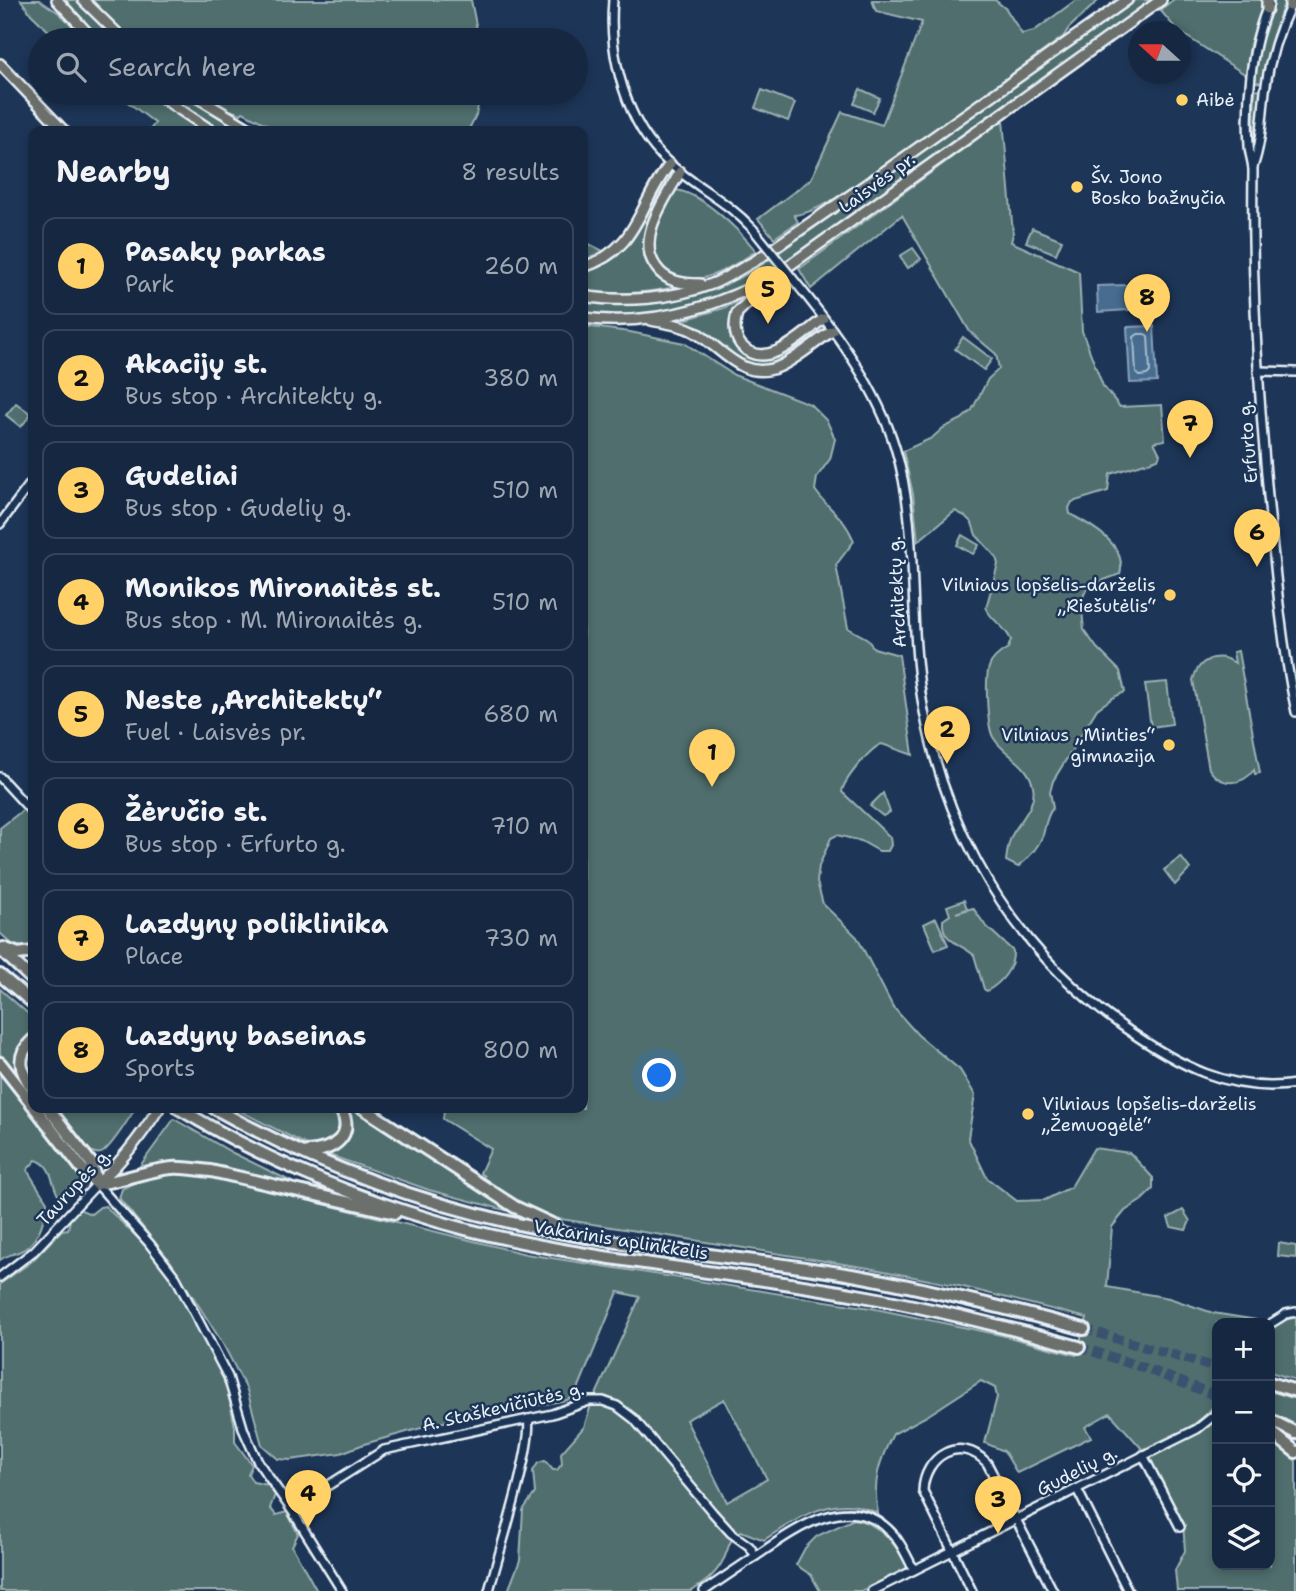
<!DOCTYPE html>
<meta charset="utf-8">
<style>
body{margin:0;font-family:"Shantell Sans",sans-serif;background:#1f3048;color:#f1f3f6}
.controls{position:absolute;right:21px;bottom:21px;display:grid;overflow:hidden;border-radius:14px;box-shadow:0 4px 10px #0003}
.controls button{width:63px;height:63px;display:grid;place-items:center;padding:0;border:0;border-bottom:2px solid #35445a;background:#162841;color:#f1f3f6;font:35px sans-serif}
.compass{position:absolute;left:1128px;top:21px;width:63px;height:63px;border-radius:50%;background:#162841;box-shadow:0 4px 10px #0003;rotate:291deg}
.you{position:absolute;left:660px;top:1076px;width:24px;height:24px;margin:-18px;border:5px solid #fff;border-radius:50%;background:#1a73e8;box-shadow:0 0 0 10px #1a73e833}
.badge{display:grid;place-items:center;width:46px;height:46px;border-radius:50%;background:#ffd166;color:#111;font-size:23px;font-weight:700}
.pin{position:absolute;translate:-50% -58px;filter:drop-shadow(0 2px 4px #0008)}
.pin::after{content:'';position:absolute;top:37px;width:24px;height:21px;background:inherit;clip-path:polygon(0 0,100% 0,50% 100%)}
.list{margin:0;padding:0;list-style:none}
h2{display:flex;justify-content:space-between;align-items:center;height:91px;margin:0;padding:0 28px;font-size:30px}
h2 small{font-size:23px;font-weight:400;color:#9ea6b1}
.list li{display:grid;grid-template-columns:46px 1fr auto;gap:21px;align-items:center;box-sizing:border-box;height:98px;margin:0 14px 14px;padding:0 14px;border:2px solid #35445a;border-radius:14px}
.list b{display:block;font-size:26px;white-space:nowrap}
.list p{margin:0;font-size:23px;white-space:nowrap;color:#9ea6b1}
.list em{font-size:23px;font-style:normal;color:#9ea6b1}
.icon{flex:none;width:38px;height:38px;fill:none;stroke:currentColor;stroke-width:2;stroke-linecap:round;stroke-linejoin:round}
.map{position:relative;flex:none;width:1296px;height:1591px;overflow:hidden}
.search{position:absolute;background:#162841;box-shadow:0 4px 10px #0003;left:28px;top:28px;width:560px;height:77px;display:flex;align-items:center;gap:18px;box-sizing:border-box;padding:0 24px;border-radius:38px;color:#9ea6b1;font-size:26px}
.panel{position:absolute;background:#162841;box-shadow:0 4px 10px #0003;left:28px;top:126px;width:560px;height:987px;border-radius:14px}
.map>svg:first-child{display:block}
.green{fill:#506e6d;stroke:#9cb0b2;stroke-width:2;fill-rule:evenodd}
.water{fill:#476c8f;stroke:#87a1b9;stroke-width:2}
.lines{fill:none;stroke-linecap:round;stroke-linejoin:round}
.shore{stroke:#a8bcce;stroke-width:2}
.highway-tunnel{stroke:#3b516f;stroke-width:10;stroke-dasharray:10 5;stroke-linecap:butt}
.minor-casing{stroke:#e8f1f8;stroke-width:12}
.major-casing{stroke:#e8f1f8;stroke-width:14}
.highway-casing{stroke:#e8f1f8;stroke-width:16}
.minor{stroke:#1d3557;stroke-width:7}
.major{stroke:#6c706d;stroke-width:9}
.highway{stroke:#6c706d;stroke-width:10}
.minor-bridge-casing{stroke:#e8f1f8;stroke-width:12;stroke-linecap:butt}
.minor-bridge{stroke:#1d3557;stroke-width:7}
.poi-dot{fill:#ffd166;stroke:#1d3557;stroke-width:2.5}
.labels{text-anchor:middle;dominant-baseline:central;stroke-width:5;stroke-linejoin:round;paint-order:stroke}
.poi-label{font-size:18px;fill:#e8f1f8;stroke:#1d3557;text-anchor:start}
.street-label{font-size:18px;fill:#e8f1f8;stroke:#1d3557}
</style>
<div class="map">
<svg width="1296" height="1591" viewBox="0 0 1296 1591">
<rect width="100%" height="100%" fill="#1d3557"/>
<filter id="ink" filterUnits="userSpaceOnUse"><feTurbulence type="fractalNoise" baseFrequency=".0143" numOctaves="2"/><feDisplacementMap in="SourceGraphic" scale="14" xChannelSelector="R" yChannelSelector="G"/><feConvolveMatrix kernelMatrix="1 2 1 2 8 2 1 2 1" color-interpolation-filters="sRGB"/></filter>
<g filter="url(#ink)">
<g class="green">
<polygon points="21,0 39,0 59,13 88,40 58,40 31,14"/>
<polygon points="63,0 77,0 117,40 102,40"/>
<polygon points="90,0 471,0 479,40 132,40"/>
<path d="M872,0H995L1006,9L1022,34L1034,31L1076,0H1099L1069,28L1063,37C1009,76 955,116 901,154C876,172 822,213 794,215L798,222L774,238L758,219L811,179L842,112L882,125L922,22L876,11Z"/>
<path d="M1136,0H1154L758,281C740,288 721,299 703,304C663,315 623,318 583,313V301C649,308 694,301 753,271Z"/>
<polygon points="1173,0 1262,0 1261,9 1250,44 1246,75 1177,30 1160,10"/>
<polygon points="1275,0 1285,0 1270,44 1263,83 1255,82 1260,47"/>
<polygon points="860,89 880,98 873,112 854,104"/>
<polygon points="1255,89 1262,90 1254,161 1253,161"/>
<polygon points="762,90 795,103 788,121 755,108"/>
<polygon points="116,93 147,93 203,131 149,131 155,123"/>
<polygon points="163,93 182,93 243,131 222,131"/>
<polygon points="199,93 481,93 476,115 468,131 279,131 243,112 241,114 218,106"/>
<path d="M1003,120L1013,234L1011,242L1079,272L1082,331L1103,386L1120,407L1162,405L1165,440L1154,442L1160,454L1158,459L1110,474L1108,491L1072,502L1069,508L1070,514C1091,525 1128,545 1120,574L1088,586L1081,601L1084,630L1097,648L1120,671L1125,692L1114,697L1097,709L1053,781L1050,792L1053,808C1046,816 1046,825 1043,835C1038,848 1029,858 1018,867L1006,861C1007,853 1008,842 1012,835C1020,820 1037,805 1033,786C1028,762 1004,756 993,737C987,726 985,679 989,667C992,658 1001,652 1008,648L1011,640C1004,624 991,621 986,608L998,564L996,557L976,535L972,523L965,516L955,511L918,541L913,494L903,451L932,438L943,428L962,419L972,410L988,379L999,369L996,354L970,332L902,215L811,289L799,269Z"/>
<path d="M664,182L667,184C649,224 619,261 676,287C645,293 614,296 583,291V272C595,267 608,263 618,254C639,236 651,206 664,182Z"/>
<path d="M674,190C700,191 740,231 756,251C731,268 680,300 658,262C654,253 651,245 653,235C657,219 667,204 674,190Z"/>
<polygon points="1032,228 1062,240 1056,254 1026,242"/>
<polygon points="583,241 605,252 583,263"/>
<polygon points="913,248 921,259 908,268 900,256"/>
<path d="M739,301C735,307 731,314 730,321C726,345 751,364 774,358C787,355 800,342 812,334L814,338C803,346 791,358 778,363C739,378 713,333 680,321L724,308Z"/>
<path d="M583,326L630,332L684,343L734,375L810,404L827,421L835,439L830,459L817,477L815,490C830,512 843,514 854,541L836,565L848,628L866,638L874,648L899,655L913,755L882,744C871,747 843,781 842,792L890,837L891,845L888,851H879L861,841L837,835L831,838L819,866L817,882L823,904L857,937L893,1007L918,1035L960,1070L975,1095L968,1138L987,1178L1017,1201L1045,1200L1071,1187L1094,1148L1130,1153L1153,1178V1189L1142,1200L1125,1211L1112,1227L1107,1287L1169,1298L1213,1313L1263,1321L1261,1323H1217V1400C1202,1428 1169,1435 1143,1450L1110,1413L1085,1427L1091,1437L1017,1473L1004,1451L985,1443L997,1397L995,1388L981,1381L927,1416L893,1434C879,1461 872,1483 878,1513C871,1511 863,1507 857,1506C823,1500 790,1523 764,1540L741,1531C724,1544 731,1549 721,1564C714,1576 704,1583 692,1591H508L520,1560L523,1510L535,1493L533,1471L538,1463L545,1461L553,1470H557L562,1464L561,1453L584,1427L590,1408L640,1297L618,1292L576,1394L567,1400L443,1422L364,1444L341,1453L290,1460L278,1459L262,1445L247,1390L223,1344L171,1262L119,1198L122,1189C147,1175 170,1172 198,1173L526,1254L871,1308L1001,1335L1076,1355L1087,1318L959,1286L869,1268L542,1216L530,1211L482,1180L484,1176L480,1173L491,1149L443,1119L444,1111L448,1108H583ZM724,1399L767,1479L727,1502L686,1420Z"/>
<polygon points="963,337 992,359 984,370 955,349"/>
<polygon points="16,403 31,414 21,427 6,415"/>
<polygon points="962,535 979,545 973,554 957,545"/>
<path d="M1238,651L1260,773L1255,774L1254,770C1242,786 1221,787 1209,769L1193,680C1198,660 1216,651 1235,663L1233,652Z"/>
<polygon points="1167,682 1172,724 1151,727 1145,684"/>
<polygon points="883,793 890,812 883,816 870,806"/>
<polygon points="24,809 33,819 33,943 24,948 12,944 0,933 0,828"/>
<polygon points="1181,857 1190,869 1175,885 1164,870"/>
<path d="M964,900L967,909L956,913L973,908L985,925L1013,951C1014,969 1001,983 987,991L984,989L974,955C961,944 941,941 943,920L950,915L947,906Z"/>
<polygon points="936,918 948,945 935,950 924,924"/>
<path d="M0,989L33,1018V1034C19,1044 13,1059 18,1076L0,1054Z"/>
<path d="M0,1070L81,1175L82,1181C79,1193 70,1198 58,1195C51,1183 53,1165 36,1160L27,1170L47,1202C44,1222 38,1246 16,1253C9,1256 6,1255 0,1260Z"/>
<path d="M54,1108H136C128,1119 114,1144 103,1152C88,1162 63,1119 54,1108Z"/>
<path d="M234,1108H334C342,1120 342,1133 330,1142L314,1146L307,1145Z"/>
<polygon points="345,1108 354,1108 512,1210 512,1212 429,1190 326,1154 340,1145"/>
<path d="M174,1119L233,1153L292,1182C256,1179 221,1163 185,1162C168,1162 153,1166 137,1170Z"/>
<path d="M105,1206L149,1249L179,1290L226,1383L235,1427V1442L252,1465L248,1474L253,1482L268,1485L275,1495L270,1508L276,1515L287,1512L298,1534L292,1546L317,1591H0V1284L31,1262L62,1230L68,1229C70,1220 71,1214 79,1209L91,1214L100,1207Z"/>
<polygon points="1183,1210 1190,1221 1186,1230 1171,1227 1168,1218"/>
<polygon points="1279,1243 1296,1246 1296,1258 1278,1256"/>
<polygon points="1296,1316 1296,1380 1270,1372 1270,1329 1279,1322"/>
<polygon points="1270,1391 1296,1399 1296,1428 1270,1413"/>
<polygon points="1217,1419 1217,1565 1270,1565 1270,1440 1296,1461 1296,1591 1177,1591 1175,1570 1185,1551 1183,1522 1149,1458 1199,1432"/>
<path d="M854,1519C882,1525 893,1541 907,1565L906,1569L861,1591H820L811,1575L796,1565L805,1548L817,1536Z"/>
</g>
<g class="water">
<polygon points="1127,285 1129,310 1098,312 1097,286"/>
<polygon points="1154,326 1157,382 1130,383 1127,327"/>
</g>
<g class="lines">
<polygon class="shore" points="1138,334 1145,334 1148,336 1150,372 1147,375 1139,376 1136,373 1134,337"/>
<g class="highway-tunnel">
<polyline points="1084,1329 1217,1368"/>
<polyline points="1079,1347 1142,1367 1217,1396"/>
</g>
<defs>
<g id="minor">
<path d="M613,0C608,55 626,125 669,163C697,188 726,200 753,229"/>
<path d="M1269,4C1251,43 1246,103 1249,145C1249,154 1253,162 1253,171C1251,280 1258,388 1268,496C1275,568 1281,640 1296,712"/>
<path d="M1253,167C1262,142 1262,116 1265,91C1269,61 1279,29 1292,2"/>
<path d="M801,289C839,336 877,389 895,447C915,511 911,581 916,647C926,799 999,940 1125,1028C1176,1064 1231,1094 1296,1084"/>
<polyline points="1258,371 1296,372"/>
<polyline points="0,524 33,480"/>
<polyline points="0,777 33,813"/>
<polyline points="0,1277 34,1251 97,1184 149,1243 176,1278 228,1377 244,1431 258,1462 291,1509 342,1591"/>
<polyline points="1270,1324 1286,1314 1296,1312"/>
<polyline points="1143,1455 1180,1527"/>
<polyline points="1077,1489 1128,1591"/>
<polyline points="291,1509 384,1450 552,1414 589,1401 603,1401 617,1406 634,1419 713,1513 731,1533 749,1546 756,1556"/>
<path d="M489,1591C497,1559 534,1444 528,1419"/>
<path d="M704,1591C723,1578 742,1565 762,1552C797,1528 848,1492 888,1529C900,1540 906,1555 914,1570"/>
<polyline points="872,1591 1197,1429 1217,1413"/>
<path d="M972,1591L923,1491C924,1456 960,1434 987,1463L1053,1591"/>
</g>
<g id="major">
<polyline points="57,0 94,40"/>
<polyline points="83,0 124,40"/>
<polyline points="1290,6 1290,0"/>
<polyline points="1267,9 1267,0"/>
<polyline points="0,64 64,131"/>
<polyline points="155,93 212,131"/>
<polyline points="190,93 253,131"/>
<path d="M680,172C666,198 635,238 656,267C666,282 683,284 700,284"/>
<path d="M583,267C640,249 638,203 670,164"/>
<path d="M771,280L737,313C734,324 734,336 741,345C765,373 803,334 823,319"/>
<path d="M583,296C624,303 672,299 712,284C727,278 741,268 755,261L877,177L1127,0"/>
<path d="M583,318C652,327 716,308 776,275L1161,0"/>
<path d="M651,320C665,323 680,324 693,331C721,346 741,382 778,367C797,359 815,342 832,331"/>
<path d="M97,1184C122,1162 141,1136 159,1108"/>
</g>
<g id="highway">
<polyline points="3,948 18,954 33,952"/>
<polyline points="0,949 33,980"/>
<polyline points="0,975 33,1003"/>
<path d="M33,1040C15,1056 20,1072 33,1089"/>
<polyline points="0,1063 33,1105"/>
<polyline points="35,1108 83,1170 97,1184"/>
<polyline points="48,1108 91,1163 96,1181"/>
<path d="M178,1108C268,1162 363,1202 465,1229C593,1262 727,1271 857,1295C932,1308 1006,1327 1079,1347"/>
<path d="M214,1108C308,1161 408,1199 513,1223C627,1248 744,1257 858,1276C934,1290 1009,1309 1084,1329"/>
<polyline points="363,1108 515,1207 556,1226"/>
<path d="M307,1152C332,1151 357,1136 340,1108"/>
<path d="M97,1184C123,1181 147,1170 172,1168C185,1167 198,1170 211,1171L395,1213"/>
<polyline points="1270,1383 1296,1391"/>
<polyline points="1270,1420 1296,1433"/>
<polyline points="1270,1431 1296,1452"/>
</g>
</defs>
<use href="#minor" class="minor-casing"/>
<use href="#major" class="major-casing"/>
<use href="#highway" class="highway-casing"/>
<use href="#minor" class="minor"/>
<use href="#major" class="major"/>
<use href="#highway" class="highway"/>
<defs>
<polyline id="minor-bridge" points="753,229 801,289"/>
</defs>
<use href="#minor-bridge" class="minor-bridge-casing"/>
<use href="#minor-bridge" class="minor-bridge"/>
</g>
</g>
<g class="poi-dot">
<circle cx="1182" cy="100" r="7"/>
<circle cx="1077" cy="187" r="7"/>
<circle cx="1170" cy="595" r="7"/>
<circle cx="1169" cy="745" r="7"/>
<circle cx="1028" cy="1114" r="7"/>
</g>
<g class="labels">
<g class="poi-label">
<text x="1196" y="100">Aibė</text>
<text x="1091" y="177">Šv. Jono<tspan x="1091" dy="21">Bosko bažnyčia</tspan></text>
<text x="1156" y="585" text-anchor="end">Vilniaus lopšelis-darželis<tspan x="1156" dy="21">„Riešutėlis“</tspan></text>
<text x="1155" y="735" text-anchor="end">Vilniaus „Minties“<tspan x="1155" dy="21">gimnazija</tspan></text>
<text x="1042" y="1104">Vilniaus lopšelis-darželis<tspan x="1042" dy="21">„Žemuogėlė“</tspan></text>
</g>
<g class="street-label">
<text transform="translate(877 183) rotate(-36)">Laisvės pr.</text>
<text transform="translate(1248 442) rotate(-95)">Erfurto g.</text>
<text transform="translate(897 592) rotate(-93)">Architektų g.</text>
<text transform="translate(74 1187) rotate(-47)">Taurupės g.</text>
<text transform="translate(621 1240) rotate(9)">Vakarinis aplinkkelis</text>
<text transform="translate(503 1407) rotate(-13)">A. Staškevičiūtės g.</text>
<text transform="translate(1077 1471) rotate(-27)">Gudelių g.</text>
</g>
</g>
</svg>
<div class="controls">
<button>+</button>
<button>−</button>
<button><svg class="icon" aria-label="locate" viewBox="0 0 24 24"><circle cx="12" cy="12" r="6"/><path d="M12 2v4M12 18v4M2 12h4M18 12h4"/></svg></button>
<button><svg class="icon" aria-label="layers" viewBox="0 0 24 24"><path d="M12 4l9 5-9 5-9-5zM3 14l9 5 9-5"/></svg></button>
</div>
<svg class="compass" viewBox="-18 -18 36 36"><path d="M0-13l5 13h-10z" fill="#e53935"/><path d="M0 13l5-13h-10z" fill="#9ea6b1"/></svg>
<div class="you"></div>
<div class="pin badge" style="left:712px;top:787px">1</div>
<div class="pin badge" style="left:947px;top:764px">2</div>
<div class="pin badge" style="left:998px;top:1534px">3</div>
<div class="pin badge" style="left:308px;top:1528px">4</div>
<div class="pin badge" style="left:768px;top:324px">5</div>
<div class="pin badge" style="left:1257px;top:567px">6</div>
<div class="pin badge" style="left:1190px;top:458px">7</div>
<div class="pin badge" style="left:1147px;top:332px">8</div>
<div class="search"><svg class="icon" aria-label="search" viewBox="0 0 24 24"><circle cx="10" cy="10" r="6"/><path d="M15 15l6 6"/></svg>Search here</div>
<section class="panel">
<h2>Nearby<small>8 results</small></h2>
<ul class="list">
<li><span class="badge">1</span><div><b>Pasakų parkas</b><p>Park</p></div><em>260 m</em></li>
<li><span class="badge">2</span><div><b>Akacijų st.</b><p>Bus stop · Architektų g.</p></div><em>380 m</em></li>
<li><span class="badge">3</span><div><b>Gudeliai</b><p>Bus stop · Gudelių g.</p></div><em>510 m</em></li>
<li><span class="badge">4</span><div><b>Monikos Mironaitės st.</b><p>Bus stop · M. Mironaitės g.</p></div><em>510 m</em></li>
<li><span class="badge">5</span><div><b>Neste „Architektų“</b><p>Fuel · Laisvės pr.</p></div><em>680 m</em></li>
<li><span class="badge">6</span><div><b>Žėručio st.</b><p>Bus stop · Erfurto g.</p></div><em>710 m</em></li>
<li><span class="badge">7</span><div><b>Lazdynų poliklinika</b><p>Place</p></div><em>730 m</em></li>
<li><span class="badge">8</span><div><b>Lazdynų baseinas</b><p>Sports</p></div><em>800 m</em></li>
</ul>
</section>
</div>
